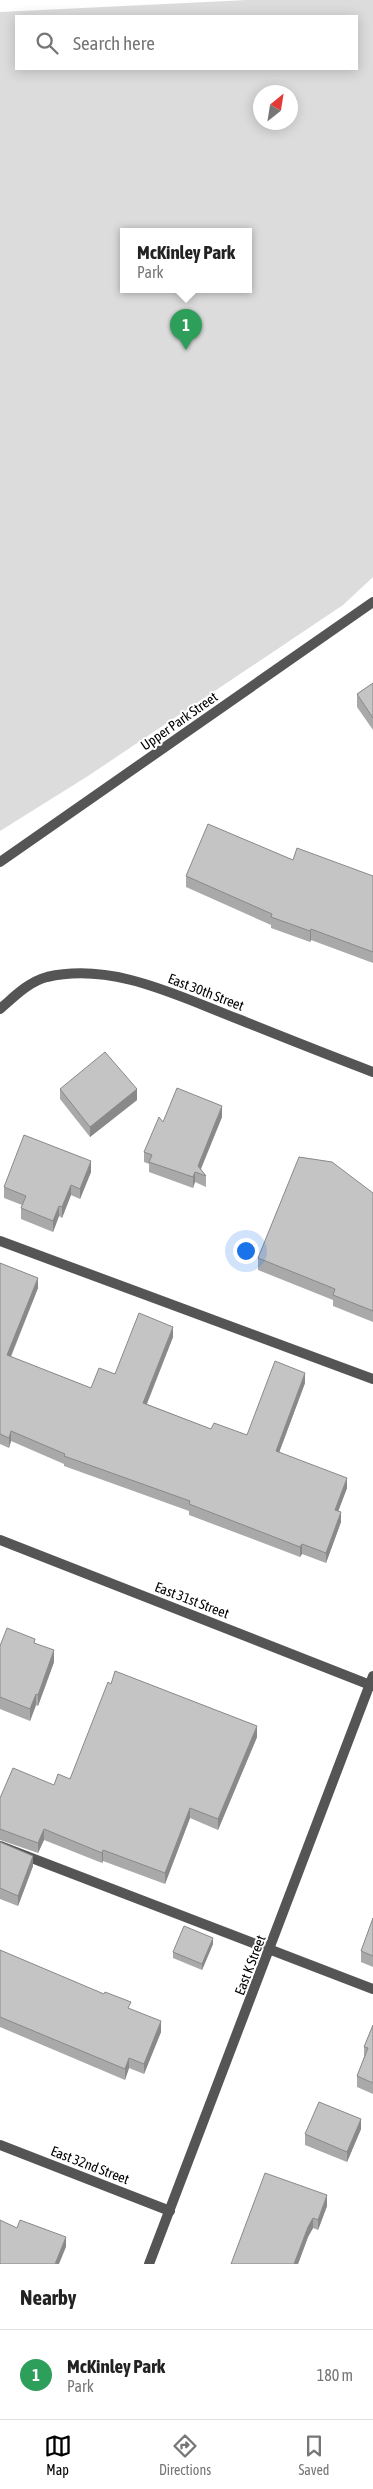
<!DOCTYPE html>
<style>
body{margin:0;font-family:"Asap Condensed",sans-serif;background:#f2f2f2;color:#222}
.compass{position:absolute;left:253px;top:85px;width:45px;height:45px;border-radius:50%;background:#fff;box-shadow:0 2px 12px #0003;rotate:30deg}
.you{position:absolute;left:245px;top:1250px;width:18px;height:18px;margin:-12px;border:4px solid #fff;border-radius:50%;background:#1a73e8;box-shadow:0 0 0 8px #1a73e833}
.badge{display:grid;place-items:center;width:32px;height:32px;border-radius:50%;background:#000;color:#fff;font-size:16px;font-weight:700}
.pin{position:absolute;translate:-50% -41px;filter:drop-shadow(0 1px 2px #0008)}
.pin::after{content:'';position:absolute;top:26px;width:18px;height:15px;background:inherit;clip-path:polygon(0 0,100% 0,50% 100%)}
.popup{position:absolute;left:120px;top:228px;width:132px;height:65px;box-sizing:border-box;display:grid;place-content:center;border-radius:0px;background:#fff;filter:drop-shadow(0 1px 4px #0005);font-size:16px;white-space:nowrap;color:#767676}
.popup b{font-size:19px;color:#222}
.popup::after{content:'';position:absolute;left:50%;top:100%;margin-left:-10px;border:10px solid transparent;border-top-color:#fff}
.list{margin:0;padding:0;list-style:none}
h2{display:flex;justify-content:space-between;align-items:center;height:65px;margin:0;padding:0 20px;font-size:21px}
h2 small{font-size:16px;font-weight:400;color:#767676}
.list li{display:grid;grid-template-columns:32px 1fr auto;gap:15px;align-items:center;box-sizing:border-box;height:90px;padding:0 20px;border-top:1px solid #e0e0e0}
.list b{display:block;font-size:19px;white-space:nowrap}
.list p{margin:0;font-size:16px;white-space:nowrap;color:#767676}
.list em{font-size:16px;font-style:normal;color:#767676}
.icon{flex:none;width:28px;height:28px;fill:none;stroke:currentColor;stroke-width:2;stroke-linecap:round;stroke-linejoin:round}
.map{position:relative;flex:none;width:373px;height:2264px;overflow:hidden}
.search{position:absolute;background:#fff;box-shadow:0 2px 12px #0003;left:15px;right:15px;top:15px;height:55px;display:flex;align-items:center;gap:12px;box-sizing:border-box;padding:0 18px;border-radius:0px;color:#767676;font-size:19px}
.sheet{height:155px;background:#fff}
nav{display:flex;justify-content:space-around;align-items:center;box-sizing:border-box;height:70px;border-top:1px solid #e0e0e0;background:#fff;font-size:14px;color:#767676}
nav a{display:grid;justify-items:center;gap:2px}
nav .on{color:#000}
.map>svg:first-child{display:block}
.green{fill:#dcdcdc;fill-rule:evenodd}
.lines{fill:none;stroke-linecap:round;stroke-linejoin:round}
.lane{stroke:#555;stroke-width:10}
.street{stroke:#555;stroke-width:10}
.wall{fill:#a9a9a9}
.shaded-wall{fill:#898989}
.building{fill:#c4c4c4;stroke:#898989}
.labels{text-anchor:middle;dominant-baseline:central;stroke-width:4;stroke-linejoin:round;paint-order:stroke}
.street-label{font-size:14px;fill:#000;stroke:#fff}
</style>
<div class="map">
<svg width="373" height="2264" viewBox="0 0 373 2264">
<rect width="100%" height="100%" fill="#fff"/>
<path class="green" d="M247,0H373V577L343,605L88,776L0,831V12ZM16,16H357V69H16ZM260,92H290V122H260ZM124,231H248V289H124Z"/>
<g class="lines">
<g class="lane">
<polyline points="0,1241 373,1379"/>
<polyline points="0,1846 373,1989"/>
</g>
<g class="street">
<polyline points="0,862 373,602"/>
<path d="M0,1009C14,997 28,982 47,977C113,962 178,996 238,1019C283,1037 328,1055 373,1072"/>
<polyline points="0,1540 373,1686"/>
<polyline points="0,2145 170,2211"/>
<polyline points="149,2264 373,1676"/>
</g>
</g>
<g class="wall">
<polygon points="373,683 373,730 357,707 357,694"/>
<polygon points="293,860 373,876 373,963 311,940 310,942 271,928 271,925 186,887 186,876"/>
<polygon points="60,1089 137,1100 90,1137 60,1099"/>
<polygon points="222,1117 201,1169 206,1176 206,1187 195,1182 193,1188 149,1172 149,1164 144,1162 144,1152 163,1122"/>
<polygon points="91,1172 80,1199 71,1195 62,1218 59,1216 53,1232 21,1219 21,1208 22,1205 4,1198 4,1187"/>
<polygon points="373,1193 373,1322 333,1306 333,1300 258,1270 258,1258"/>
<polygon points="0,1263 38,1288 11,1357 91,1388 173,1337 147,1404 211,1429 247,1435 305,1383 279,1452 347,1488 338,1511 341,1522 326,1563 302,1554 300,1557 189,1515 189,1511 64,1466 64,1464 11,1441 9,1448 0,1444"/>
<polygon points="35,1643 54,1662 38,1706 36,1705 30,1721 0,1709 0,1646"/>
<polygon points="111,1684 257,1737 218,1830 190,1818 165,1884 103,1861 102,1863 44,1840 38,1853 0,1840 0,1798 54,1785 70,1779"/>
<polygon points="0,1842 33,1866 18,1906 0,1899"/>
<polygon points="373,1918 373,1967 361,1962 361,1951"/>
<polygon points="213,1944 202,1970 173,1958 173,1952"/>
<polygon points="0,1950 131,2010 161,2032 144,2074 129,2068 125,2080 0,2027"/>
<polygon points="373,2025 373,2094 357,2087 357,2076 364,2057 364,2047"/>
<polygon points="361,2129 347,2162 305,2145 305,2134"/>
<polygon points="327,2206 318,2230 313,2228 308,2237 298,2264 231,2264"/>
</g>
<g class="shaded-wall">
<polygon points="311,929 311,940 310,942 310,931"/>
<polygon points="137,1089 137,1100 90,1137 90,1127"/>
<polygon points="222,1106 222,1117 199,1173 198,1166"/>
<polygon points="91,1161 91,1172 80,1199 80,1189"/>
<polygon points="195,1172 195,1182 193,1188 193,1177"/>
<polygon points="71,1185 71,1195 62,1218 62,1207"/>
<polygon points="59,1206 59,1216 53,1232 53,1221"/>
<polygon points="38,1278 38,1288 7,1365 7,1355"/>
<polygon points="173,1327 173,1337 143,1413 143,1403"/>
<polygon points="305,1373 305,1383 276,1461 276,1451"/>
<polygon points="11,1431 11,1441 9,1448 9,1438"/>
<polygon points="347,1478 347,1488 335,1520 335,1510"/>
<polygon points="341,1512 341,1522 326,1563 326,1553"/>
<polygon points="302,1544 302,1554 300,1557 300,1547"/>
<polygon points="54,1650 54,1662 38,1706 38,1695"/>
<polygon points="36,1694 36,1705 30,1721 30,1709"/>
<polygon points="257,1726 257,1737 218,1830 218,1819"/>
<polygon points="190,1808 190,1818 165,1884 165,1873"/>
<polygon points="44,1829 44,1840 38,1853 38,1843"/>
<polygon points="103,1850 103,1861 102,1863 102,1853"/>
<polygon points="33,1856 33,1866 18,1906 18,1896"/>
<polygon points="213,1938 213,1944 202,1970 202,1964"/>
<polygon points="161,2021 161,2032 144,2074 144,2064"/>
<polygon points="129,2058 129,2068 125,2080 125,2069"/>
<polygon points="361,2119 361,2129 347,2162 347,2152"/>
<polygon points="327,2195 327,2206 318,2230 318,2220"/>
<polygon points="313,2218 313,2228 308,2237 298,2264 294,2264 308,2227"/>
<polygon points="66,2237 66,2247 59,2264 55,2264"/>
</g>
<g class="building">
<polygon points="373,683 373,718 357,694"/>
<polygon points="208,824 293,860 297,848 373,876 373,952 311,929 310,931 271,917 272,914 186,876"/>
<polygon points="105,1052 137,1089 90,1127 60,1089"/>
<polygon points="177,1088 222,1106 198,1166 206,1176 195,1172 193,1177 149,1162 152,1155 144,1152 159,1117 163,1122"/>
<polygon points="24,1135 91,1161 80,1189 71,1185 62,1207 59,1206 53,1221 21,1208 26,1196 4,1187"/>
<polygon points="299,1157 332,1162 373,1193 373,1311 333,1295 335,1289 258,1258"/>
<polygon points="0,1263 38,1278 7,1355 91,1388 99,1368 115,1374 139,1313 173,1327 143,1403 211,1429 214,1423 247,1435 275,1361 305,1373 276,1451 347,1478 335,1510 341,1512 326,1553 302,1544 300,1547 189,1504 190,1501 64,1456 65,1454 11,1431 9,1438 0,1434"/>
<polygon points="7,1628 35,1639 34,1643 54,1650 38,1695 36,1694 30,1709 0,1697 0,1646"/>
<polygon points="115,1671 257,1726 218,1819 190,1808 165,1873 103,1850 102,1853 44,1829 38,1843 0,1829 0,1798 13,1768 54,1785 58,1774 70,1779 108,1682 111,1684"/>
<polygon points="0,1842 33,1856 18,1896 0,1888"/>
<polygon points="373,1918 373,1956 361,1951"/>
<polygon points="184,1926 213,1938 202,1964 173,1952"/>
<polygon points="0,1950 104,1994 105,1992 131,2002 128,2008 161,2021 144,2064 129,2058 125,2069 0,2017"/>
<polygon points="373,2025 373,2083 357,2076 368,2048 364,2047"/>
<polygon points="319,2102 361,2119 347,2152 305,2134"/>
<polygon points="265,2173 327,2195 318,2220 313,2218 308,2227 294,2264 231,2264"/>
<polygon points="0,2220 17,2228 20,2220 66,2237 55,2264 0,2264"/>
</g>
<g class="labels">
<g class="street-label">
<text transform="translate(179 721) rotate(-35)">Upper Park Street</text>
<text transform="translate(206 992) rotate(21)">East 30th Street</text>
<text transform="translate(192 1600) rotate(21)">East 31st Street</text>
<text transform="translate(250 1965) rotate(-69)">East K Street</text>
<text transform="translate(90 2165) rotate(21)">East 32nd Street</text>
</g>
</g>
</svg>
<svg class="compass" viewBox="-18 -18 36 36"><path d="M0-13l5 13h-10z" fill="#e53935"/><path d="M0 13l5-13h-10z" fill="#767676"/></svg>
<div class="you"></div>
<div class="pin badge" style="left:186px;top:350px;background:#2e9e5b">1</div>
<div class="popup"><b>McKinley Park</b>Park</div>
<div class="search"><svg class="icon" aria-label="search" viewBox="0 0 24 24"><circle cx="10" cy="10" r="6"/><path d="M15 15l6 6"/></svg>Search here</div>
</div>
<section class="sheet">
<h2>Nearby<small></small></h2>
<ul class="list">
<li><span class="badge" style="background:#2e9e5b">1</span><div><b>McKinley Park</b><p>Park</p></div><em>180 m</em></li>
</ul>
</section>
<nav>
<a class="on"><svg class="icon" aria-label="map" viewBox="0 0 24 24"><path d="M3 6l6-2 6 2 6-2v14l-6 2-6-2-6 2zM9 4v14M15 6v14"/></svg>Map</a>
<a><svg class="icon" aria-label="directions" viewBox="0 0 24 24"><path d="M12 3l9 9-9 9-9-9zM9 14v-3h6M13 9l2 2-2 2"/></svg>Directions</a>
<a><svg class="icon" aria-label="saved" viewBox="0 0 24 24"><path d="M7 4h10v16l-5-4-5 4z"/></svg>Saved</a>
</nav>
